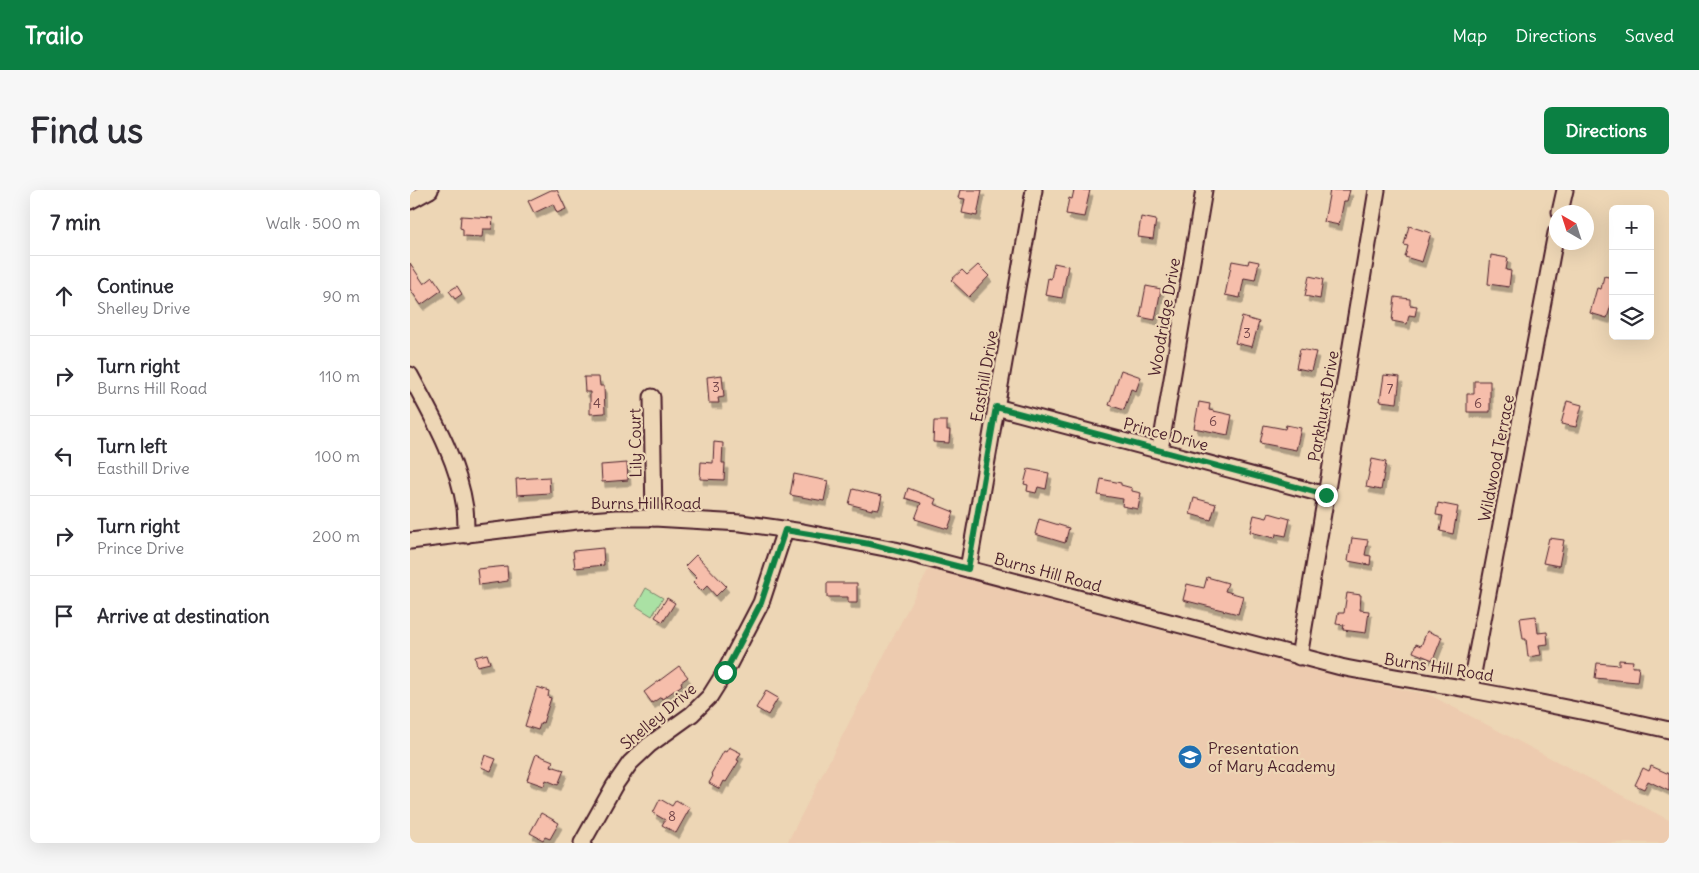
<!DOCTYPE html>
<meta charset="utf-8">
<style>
body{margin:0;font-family:Delius,sans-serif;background:#f7f7f7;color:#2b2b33}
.controls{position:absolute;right:15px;top:15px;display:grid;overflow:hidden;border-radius:8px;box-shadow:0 5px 20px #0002}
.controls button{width:45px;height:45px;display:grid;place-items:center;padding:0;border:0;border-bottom:1px solid #e1e1e2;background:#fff;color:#2b2b33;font:25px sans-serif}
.compass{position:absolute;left:1139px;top:15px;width:45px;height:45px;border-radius:50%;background:#fff;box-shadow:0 5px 20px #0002;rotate:321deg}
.stop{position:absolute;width:15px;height:15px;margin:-11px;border:4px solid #0b8043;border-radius:50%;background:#fff}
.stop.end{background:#0b8043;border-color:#fff;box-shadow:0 1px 5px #0008}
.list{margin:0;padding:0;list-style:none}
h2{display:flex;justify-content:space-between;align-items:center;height:65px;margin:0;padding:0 20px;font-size:21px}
h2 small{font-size:16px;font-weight:400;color:#7c7c81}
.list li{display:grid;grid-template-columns:32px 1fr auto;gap:15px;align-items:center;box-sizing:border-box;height:80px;padding:0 20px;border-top:1px solid #e1e1e2}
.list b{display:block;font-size:19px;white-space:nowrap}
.list p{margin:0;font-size:16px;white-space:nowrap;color:#7c7c81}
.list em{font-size:16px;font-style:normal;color:#7c7c81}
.icon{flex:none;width:28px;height:28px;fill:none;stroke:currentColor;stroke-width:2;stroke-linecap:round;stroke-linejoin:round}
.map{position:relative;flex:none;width:1259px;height:653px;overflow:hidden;border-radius:8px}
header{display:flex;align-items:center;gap:30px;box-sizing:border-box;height:70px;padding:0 25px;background:#0b8043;color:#fff}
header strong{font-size:24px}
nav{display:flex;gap:28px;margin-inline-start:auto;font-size:18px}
.intro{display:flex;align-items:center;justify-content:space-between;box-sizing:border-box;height:120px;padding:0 30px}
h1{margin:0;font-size:35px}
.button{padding:12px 22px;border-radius:8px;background:#0b8043;color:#fff;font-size:18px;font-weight:700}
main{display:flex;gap:30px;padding:0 30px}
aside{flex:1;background:#fff;border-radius:8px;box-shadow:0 5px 20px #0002}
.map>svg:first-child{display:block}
.built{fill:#edcbaf}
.green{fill:#aae1a4;stroke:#7a8068}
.building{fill:#f6beab;stroke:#4a1f2b;filter:url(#shadow)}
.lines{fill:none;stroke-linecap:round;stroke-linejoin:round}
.minor-casing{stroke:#4a1f2b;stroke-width:19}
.minor{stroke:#edd6b5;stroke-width:15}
.route{stroke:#0b8043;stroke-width:6}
.labels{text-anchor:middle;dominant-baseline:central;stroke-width:4.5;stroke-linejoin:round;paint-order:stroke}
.number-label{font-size:14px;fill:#75474b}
.street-label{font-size:16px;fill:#4a1f2b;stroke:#edd6b5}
.poi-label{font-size:16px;fill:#4a1f2b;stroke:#edd6b5;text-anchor:start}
</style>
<header>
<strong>Trailo</strong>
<nav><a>Map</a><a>Directions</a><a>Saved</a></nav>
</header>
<div class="intro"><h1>Find us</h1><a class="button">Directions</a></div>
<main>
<aside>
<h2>7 min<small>Walk · 500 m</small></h2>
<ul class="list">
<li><svg class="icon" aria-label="ahead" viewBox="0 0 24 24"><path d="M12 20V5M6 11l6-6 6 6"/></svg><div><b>Continue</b><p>Shelley Drive</p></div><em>90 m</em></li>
<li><svg class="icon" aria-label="right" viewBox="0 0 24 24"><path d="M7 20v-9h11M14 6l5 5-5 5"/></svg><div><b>Turn right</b><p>Burns Hill Road</p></div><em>110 m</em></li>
<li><svg class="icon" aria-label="left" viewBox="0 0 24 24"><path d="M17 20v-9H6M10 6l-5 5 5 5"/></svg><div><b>Turn left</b><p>Easthill Drive</p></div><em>100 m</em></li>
<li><svg class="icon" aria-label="right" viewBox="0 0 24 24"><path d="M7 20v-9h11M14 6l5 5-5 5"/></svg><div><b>Turn right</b><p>Prince Drive</p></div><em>200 m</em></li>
<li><svg class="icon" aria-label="arrive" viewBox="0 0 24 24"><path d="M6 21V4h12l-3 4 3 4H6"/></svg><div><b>Arrive at destination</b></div></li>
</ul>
</aside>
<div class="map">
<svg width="1259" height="653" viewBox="0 0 1259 653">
<defs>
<filter id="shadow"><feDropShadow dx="3" dy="5.5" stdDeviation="0" flood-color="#0004"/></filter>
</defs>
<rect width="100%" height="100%" fill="#edd6b5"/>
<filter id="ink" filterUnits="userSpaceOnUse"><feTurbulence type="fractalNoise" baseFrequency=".02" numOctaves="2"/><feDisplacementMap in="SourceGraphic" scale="10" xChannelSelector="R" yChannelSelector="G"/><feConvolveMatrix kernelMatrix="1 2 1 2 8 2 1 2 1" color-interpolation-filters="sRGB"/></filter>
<g filter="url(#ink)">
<polygon class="built" points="519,378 758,442 968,495 1018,504 1259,630 1259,653 377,653"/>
<polygon class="green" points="236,398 253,408 242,426 226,416"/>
<g class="building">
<polygon points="141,0 147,0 156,19 147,23 143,14 124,23 118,11"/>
<polygon points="550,0 572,0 567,26 552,23 555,9 548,8"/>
<polygon points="664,0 680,0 674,27 656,24 659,8 662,9"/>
<polygon points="920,0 940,0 937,11 934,11 929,35 914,32"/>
<polygon points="51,26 83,28 82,39 73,39 72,47 53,46 53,39 50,38"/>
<polygon points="731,27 746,30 743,49 728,47"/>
<polygon points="999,36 1021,43 1012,72 995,67 998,56 994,55"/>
<polygon points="1081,65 1098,68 1096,80 1101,81 1099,97 1078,94"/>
<polygon points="839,70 849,72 845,90 834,88 830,108 815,105 822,71 838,74"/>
<polygon points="0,73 14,94 23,87 32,100 11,115 0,99"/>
<polygon points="644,73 658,76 652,108 635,105 638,88 641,89"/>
<polygon points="568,75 579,86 559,107 541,90 552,80 557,85"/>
<polygon points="899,86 913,89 910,109 895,106"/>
<polygon points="1194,86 1203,88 1203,109 1197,128 1180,123 1187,98 1191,99"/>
<polygon points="47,96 52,104 45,109 39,101"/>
<polygon points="736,96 751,99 745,130 730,127"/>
<polygon points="985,107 1000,109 1000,115 1007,116 1005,126 999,125 997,134 982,131"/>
<polygon points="832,127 849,132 842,157 825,153"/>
<polygon points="890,159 906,162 901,181 886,178"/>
<polygon points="711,180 731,187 726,201 721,199 714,220 699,215"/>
<polygon points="312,185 314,207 308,208 309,213 299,213 297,187"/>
<polygon points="974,185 990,187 987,213 970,211"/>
<polygon points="174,187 189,187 190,196 194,196 195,223 180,224 180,202 175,202"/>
<polygon points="1064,191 1080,191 1080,222 1057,222 1057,204 1064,204"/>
<polygon points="1157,211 1172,215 1166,237 1151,234"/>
<polygon points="789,212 800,214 799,220 822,225 818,245 784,238"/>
<polygon points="524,231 537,231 537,240 540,240 539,253 523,252"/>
<polygon points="854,235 875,239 876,235 891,238 886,260 850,253"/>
<polygon points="304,252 313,253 312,273 315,273 314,290 290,289 291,272 303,273"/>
<polygon points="962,269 976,272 971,300 956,297"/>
<polygon points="217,273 218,290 192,292 191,275"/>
<polygon points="618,279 639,283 636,299 628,297 626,303 617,301 618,295 614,294"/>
<polygon points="384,284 418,291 414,311 380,305"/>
<polygon points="139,287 140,303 107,305 106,289"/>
<polygon points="691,289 711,293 711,295 722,298 722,301 731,303 728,319 712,316 713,309 688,305"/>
<polygon points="498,298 526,309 524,314 544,322 538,339 505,329 511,313 495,308"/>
<polygon points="443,299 472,306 469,319 462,318 462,320 439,314"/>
<polygon points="784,308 806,314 801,330 780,324"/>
<polygon points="1028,313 1048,317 1043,344 1030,341 1033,326 1026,325"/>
<polygon points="859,323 880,329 876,346 866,344 865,348 840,342 844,325 857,328"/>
<polygon points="629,329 659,338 655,353 625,344"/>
<polygon points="942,348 958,350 955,365 961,366 960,375 938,371"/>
<polygon points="1139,348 1154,350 1149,376 1133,373"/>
<polygon points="193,358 194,375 165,378 163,361"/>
<polygon points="286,365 316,396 306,406 297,396 292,401 283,392 287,388 275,376"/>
<polygon points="97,376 98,391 69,395 67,379"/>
<polygon points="797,387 818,393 815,401 833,406 828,424 773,410 777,394 794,398"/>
<polygon points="417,393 447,393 447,413 438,413 438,407 417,407"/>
<polygon points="937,403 951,405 950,420 959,421 956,443 933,440 934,435 926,434 928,423 934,423"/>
<polygon points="257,408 265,413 253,432 245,427"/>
<polygon points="1126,426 1128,443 1137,442 1138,454 1129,455 1131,465 1118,467 1116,449 1113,449 1110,428"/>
<polygon points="1017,441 1032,447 1023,470 1003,462 1006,454 1011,456"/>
<polygon points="77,464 80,473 67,476 65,467"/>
<polygon points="1209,470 1223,471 1222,477 1229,477 1227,492 1185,488 1187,473 1209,475"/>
<polygon points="269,476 278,487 271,492 272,495 258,505 252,509 251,507 242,513 234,502"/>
<polygon points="127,497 139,501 138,507 141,508 133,533 131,532 128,540 115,536"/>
<polygon points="356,501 368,508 358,525 346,518"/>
<polygon points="319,557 331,563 327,570 329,571 316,592 314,591 310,599 299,593 303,586 301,584 314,561 316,562"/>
<polygon points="126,564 143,571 141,576 154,580 148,595 136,590 134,596 117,590"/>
<polygon points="75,565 86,569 81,581 71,577"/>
<polygon points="1241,576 1259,584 1259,601 1238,591 1234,599 1225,595 1233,578 1239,581"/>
<polygon points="250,609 262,616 266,610 280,618 266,643 252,635 255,630 243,623"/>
<polygon points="131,623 149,633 140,649 135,647 133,650 120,643"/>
</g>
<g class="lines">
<defs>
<g id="minor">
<polyline points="0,11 20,0"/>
<polyline points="1150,22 1155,0"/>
<path d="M0,185C23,228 48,270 55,318C56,327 56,336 56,345"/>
<polyline points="242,207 244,328"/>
<polyline points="586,217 916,305"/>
<polyline points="750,260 794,0"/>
<path d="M0,351L167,331L206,328H244L331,333L393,342L485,360L931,477C975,486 1018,492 1062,500C1128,512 1194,525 1259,540"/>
<polyline points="558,379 624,0"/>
<polyline points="889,467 967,0"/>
<polyline points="1060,499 1146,43"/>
<polyline points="172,653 204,596 220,573 239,555 282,524 300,506 315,482 351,413 375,340"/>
</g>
</defs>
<use href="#minor" class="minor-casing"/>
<use href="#minor" class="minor"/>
</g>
</g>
<g class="lines" filter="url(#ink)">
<polyline class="route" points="315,482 351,413 375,340 460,354 558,379 586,217 916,305"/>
</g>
<defs>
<symbol id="school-disc" viewBox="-11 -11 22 22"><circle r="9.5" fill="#1f6fb2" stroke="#edd6b5"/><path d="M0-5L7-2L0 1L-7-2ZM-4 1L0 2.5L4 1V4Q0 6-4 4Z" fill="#fff"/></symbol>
</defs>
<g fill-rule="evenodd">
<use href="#school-disc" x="766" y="553" width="28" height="28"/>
</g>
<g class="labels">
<g class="number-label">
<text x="837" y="143">3</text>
<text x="306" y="197">3</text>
<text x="980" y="199">7</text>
<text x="187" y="213">4</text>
<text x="1068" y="213">6</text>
<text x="803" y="231">6</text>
<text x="262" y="626">8</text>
</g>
<g class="street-label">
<text transform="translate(754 127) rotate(-80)">Woodridge Drive</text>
<text transform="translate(574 186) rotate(-80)">Easthill Drive</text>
<text transform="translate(913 216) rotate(-80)">Parkhurst Drive</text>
<text transform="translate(756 244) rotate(15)">Prince Drive</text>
<text transform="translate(225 253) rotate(-91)">Lily Court</text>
<text transform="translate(1086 268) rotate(-79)">Wildwood Terrace</text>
<text x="236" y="313">Burns Hill Road</text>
<text transform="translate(638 382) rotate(15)">Burns Hill Road</text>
<text transform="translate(1029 477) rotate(9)">Burns Hill Road</text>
<text transform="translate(248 526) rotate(-40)">Shelley Drive</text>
</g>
<g class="poi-label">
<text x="798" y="558">Presentation<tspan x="798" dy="18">of Mary Academy</tspan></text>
</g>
</g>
</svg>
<div class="controls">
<button>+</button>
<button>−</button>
<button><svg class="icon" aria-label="layers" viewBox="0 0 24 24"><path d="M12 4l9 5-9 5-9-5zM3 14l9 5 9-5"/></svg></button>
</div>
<svg class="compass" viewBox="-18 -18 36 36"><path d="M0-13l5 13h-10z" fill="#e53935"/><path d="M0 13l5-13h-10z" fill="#7c7c81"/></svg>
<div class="stop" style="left:315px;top:482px"></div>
<div class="stop end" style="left:916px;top:305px"></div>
</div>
</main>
